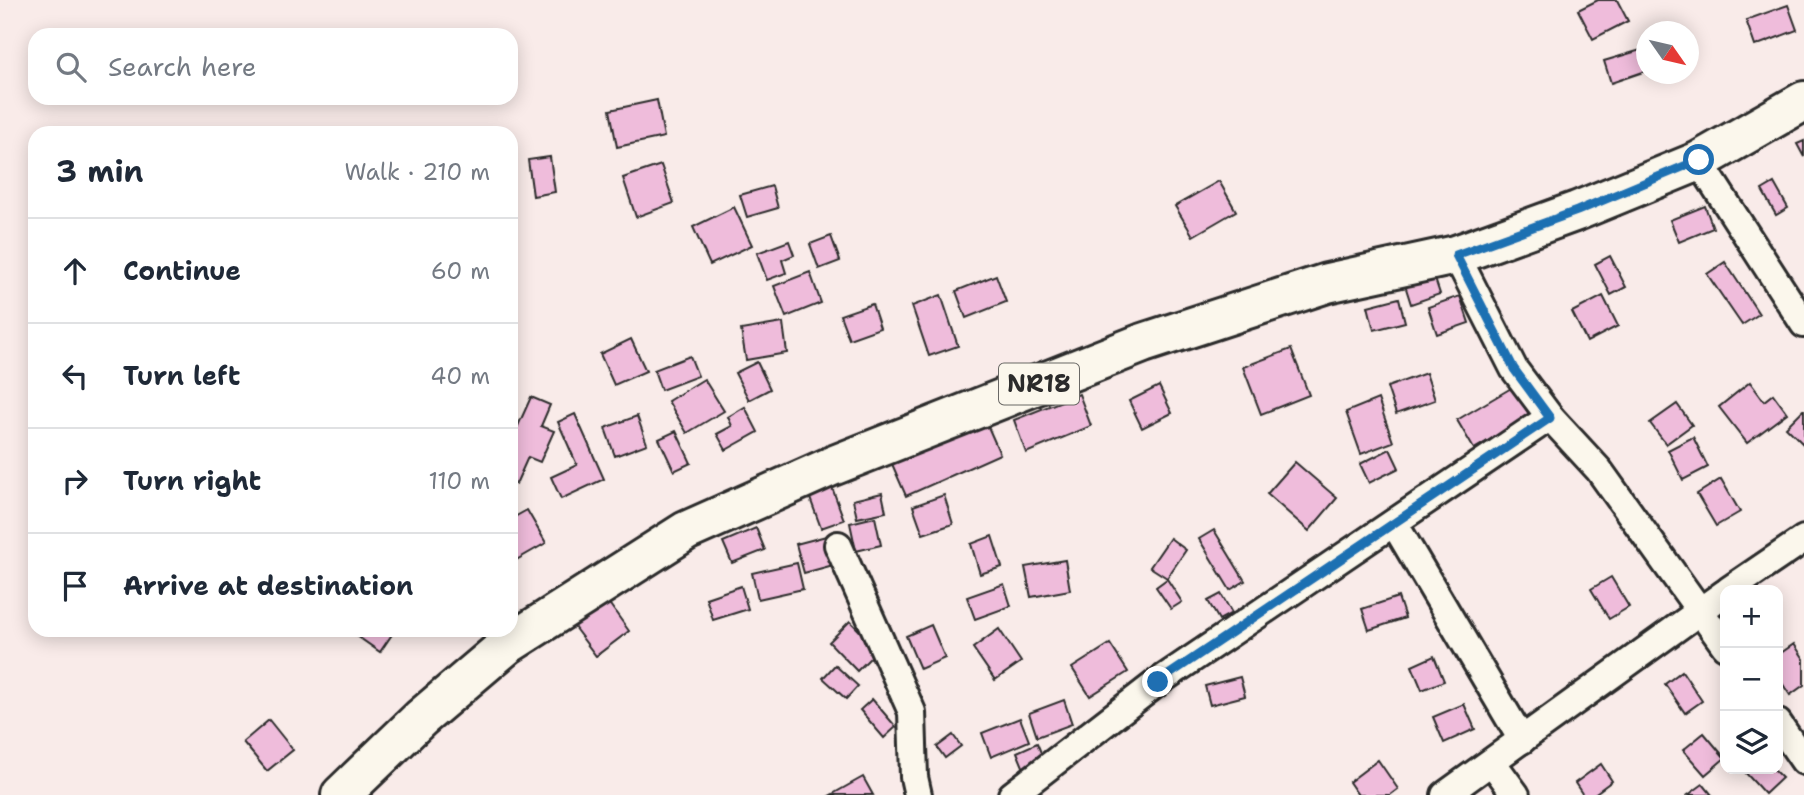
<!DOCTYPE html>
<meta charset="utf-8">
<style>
body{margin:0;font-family:"Shantell Sans",sans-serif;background:#f6f6f7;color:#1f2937}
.controls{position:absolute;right:21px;bottom:21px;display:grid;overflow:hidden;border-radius:14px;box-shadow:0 4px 18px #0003}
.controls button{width:63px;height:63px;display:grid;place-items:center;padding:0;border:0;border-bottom:2px solid #e0e1e3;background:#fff;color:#1f2937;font:35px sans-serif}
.compass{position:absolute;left:1636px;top:21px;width:63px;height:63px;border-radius:50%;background:#fff;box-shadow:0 4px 18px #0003;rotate:124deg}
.stop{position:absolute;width:21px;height:21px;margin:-16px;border:5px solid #1f6fb2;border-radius:50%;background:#fff}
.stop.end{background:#1f6fb2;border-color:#fff;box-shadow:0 2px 7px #0008}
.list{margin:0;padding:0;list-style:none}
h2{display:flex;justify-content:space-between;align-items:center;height:91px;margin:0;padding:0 28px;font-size:30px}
h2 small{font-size:23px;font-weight:400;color:#747a83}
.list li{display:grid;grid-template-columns:46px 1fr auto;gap:21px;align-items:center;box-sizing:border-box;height:105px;padding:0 28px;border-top:2px solid #e0e1e3}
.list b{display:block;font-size:26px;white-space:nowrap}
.list em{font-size:23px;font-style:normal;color:#747a83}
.icon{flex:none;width:38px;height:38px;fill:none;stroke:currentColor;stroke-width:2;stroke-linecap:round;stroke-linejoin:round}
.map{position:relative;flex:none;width:1804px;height:795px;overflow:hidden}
.search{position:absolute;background:#fff;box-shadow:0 4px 18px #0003;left:28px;top:28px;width:490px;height:77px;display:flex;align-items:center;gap:18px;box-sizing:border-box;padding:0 24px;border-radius:21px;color:#747a83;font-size:26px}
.panel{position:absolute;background:#fff;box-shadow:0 4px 18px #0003;left:28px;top:126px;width:490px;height:511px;border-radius:21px}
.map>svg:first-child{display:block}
.building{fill:#efbcdb;stroke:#2b2b2b;stroke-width:2}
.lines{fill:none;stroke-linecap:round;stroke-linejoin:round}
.street-casing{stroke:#2b2b2b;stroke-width:32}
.primary-casing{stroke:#2b2b2b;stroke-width:44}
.street{stroke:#fbf7ec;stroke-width:26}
.primary{stroke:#fbf7ec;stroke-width:38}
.route{stroke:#1f6fb2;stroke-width:9}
.labels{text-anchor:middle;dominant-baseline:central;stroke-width:7;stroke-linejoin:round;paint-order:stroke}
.shield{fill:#fbf7ec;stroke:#696865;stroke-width:2}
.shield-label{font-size:24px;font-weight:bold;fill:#2b2b2b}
</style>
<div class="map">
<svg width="1804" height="795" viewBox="0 0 1804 795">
<rect width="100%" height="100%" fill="#f9ebe9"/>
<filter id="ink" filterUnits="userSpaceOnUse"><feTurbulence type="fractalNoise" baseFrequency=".0143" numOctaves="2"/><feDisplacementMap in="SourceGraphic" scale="14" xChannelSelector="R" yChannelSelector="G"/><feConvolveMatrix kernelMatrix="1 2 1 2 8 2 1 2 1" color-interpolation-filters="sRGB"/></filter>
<g filter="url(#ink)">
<g class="building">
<polygon points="1598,0 1617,0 1628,21 1593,39 1578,10"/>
<polygon points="1788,5 1797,30 1755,46 1746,20"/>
<polygon points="1644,49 1646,71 1611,83 1604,61"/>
<polygon points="657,100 664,137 617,147 610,110"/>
<polygon points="1804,141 1804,157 1797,144"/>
<polygon points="550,157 555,192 533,196 528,160"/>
<polygon points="661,165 674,203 636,217 623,178"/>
<polygon points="1219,181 1236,211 1193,236 1175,206"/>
<polygon points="1774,183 1788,208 1776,215 1762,190"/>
<polygon points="772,186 778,208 747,217 740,195"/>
<polygon points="1705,206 1713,228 1679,242 1670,220"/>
<polygon points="734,207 752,245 710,265 693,227"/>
<polygon points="831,236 840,261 819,269 810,244"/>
<polygon points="789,241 794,255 782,260 786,273 767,280 757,253"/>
<polygon points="1610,256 1626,287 1611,295 1595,264"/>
<polygon points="1725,262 1759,314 1742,325 1707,274"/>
<polygon points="810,272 821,303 786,317 774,286"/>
<polygon points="1433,273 1440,294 1411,304 1404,282"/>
<polygon points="996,275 1006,302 966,318 956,291"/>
<polygon points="941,295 958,346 929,356 912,306"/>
<polygon points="1460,296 1469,323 1437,334 1428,307"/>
<polygon points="1603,296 1618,326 1587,342 1572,312"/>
<polygon points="1399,298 1405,322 1374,330 1368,306"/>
<polygon points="872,304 880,328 849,339 840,315"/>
<polygon points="783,323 787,353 746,360 741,330"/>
<polygon points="631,339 646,371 614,385 600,354"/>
<polygon points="1291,349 1309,395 1261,414 1243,367"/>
<polygon points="690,356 698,376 661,390 654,370"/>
<polygon points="757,362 770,389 749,400 735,373"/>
<polygon points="1426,373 1435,400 1396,414 1387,387"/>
<polygon points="704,379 724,411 687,433 668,401"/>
<polygon points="1750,382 1764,401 1773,394 1787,413 1747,443 1719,407"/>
<polygon points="1159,386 1172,413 1142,428 1129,401"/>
<polygon points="1513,387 1530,416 1474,449 1457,420"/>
<polygon points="1079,394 1091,426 1026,453 1014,420"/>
<polygon points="531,397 550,405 541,426 554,431 540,462 528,457 516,484 511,481 511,423 518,426"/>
<polygon points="1378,399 1393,442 1361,454 1346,412"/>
<polygon points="1677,404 1692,425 1666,444 1650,423"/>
<polygon points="745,407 758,432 726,450 717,434 732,426 728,417"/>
<polygon points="1803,410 1804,410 1804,445 1786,427"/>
<polygon points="575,414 604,479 561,499 551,477 577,465 558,422"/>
<polygon points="637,416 647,444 615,456 605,428"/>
<polygon points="986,422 1000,454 906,496 892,464"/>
<polygon points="676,431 691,463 674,471 659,439"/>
<polygon points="1693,437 1708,467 1683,480 1668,450"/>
<polygon points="1390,449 1399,468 1369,483 1360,464"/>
<polygon points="1295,462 1337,498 1309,531 1267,494"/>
<polygon points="1721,479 1740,512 1716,526 1697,494"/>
<polygon points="830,482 844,520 821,528 807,490"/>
<polygon points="882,493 886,512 857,518 853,500"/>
<polygon points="944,495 953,524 923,534 913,506"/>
<polygon points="527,510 546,543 511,563 511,519"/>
<polygon points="875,517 881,545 856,551 850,523"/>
<polygon points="756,528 765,550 732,563 723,542"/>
<polygon points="1214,530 1245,581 1230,590 1199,539"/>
<polygon points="830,535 837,564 804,573 796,544"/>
<polygon points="992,536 1002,567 980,574 971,544"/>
<polygon points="1170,538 1186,550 1167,578 1150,567"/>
<polygon points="1065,560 1070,590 1031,597 1025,567"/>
<polygon points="797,563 803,589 758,599 752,573"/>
<polygon points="1611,577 1629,607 1609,619 1591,589"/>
<polygon points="1167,579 1182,602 1171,609 1156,587"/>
<polygon points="1004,584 1011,606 975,619 967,597"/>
<polygon points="741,586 748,609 713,620 706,598"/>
<polygon points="1221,594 1232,613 1219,620 1208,601"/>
<polygon points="1398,597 1405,618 1369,630 1362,609"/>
<polygon points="608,602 629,631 596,656 574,627"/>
<polygon points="850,621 878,650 857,671 829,642"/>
<polygon points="931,625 945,658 920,669 906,636"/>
<polygon points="999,629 1021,662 995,680 973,648"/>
<polygon points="361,630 395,630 380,652 357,636"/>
<polygon points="1110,644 1128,672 1090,696 1072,668"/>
<polygon points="1794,644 1804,659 1804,685 1790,695 1778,677 1778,655"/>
<polygon points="1434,656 1444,681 1422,690 1412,666"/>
<polygon points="835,665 858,686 846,699 823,678"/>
<polygon points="1682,671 1702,701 1685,713 1665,684"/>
<polygon points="1240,677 1245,696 1210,705 1205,686"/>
<polygon points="872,699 896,727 884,738 860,710"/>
<polygon points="1064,700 1072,724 1037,737 1029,713"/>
<polygon points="1464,704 1475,729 1444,743 1433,717"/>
<polygon points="1020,718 1029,741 991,757 982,733"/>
<polygon points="269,720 293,750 267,771 243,742"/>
<polygon points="1704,733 1725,758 1705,775 1683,750"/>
<polygon points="953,735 961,746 945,758 937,747"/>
<polygon points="1037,743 1046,765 1026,774 1017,752"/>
<polygon points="1378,760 1398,789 1390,795 1358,795 1349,782"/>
<polygon points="1601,764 1612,781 1593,795 1583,795 1575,783"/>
<polygon points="1742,769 1773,769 1782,778 1765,794"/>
<polygon points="863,777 873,795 831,795"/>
<polygon points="1703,784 1712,795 1688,795"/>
</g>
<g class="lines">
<defs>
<g id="street">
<polyline points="1699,161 1804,324"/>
<polyline points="1456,255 1514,369 1550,417 1599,470 1725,646"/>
<polyline points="1394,523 1522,740"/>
<polyline points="838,545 912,712 914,777 918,795"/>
<polyline points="1729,590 1804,539"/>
<polyline points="1778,723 1804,761"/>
<polyline points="1492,762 1516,795"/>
<polyline points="1012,795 1158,682 1550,417"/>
<polyline points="1445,795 1725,593"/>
</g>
<polyline id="primary" points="341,795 421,718 507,645 686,531 832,466 1143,343 1327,283 1456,255 1577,211 1699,161 1804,101"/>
</defs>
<use href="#street" class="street-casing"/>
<use href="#primary" class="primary-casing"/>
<use href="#street" class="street"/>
<use href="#primary" class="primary"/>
</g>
</g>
<g class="lines" filter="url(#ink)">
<polyline class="route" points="1158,682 1550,418 1514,369 1456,255 1577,211 1699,160"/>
</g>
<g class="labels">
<rect class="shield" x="999" y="363.5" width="80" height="41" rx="5"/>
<g class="shield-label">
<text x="1039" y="384">NR18</text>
</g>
</g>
</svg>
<div class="controls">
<button>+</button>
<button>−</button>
<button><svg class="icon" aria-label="layers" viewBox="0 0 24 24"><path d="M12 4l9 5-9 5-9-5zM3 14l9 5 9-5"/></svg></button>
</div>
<svg class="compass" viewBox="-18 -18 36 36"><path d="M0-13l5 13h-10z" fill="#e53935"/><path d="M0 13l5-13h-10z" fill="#747a83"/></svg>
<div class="stop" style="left:1699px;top:160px"></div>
<div class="stop end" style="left:1158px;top:682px"></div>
<div class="search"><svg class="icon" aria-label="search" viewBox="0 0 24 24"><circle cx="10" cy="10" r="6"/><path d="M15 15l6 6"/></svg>Search here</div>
<section class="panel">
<h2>3 min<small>Walk · 210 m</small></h2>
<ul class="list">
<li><svg class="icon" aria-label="ahead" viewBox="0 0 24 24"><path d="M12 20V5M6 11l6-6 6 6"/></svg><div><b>Continue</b></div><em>60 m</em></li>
<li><svg class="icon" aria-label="left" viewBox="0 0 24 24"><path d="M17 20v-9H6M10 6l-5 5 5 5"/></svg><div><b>Turn left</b></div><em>40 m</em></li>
<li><svg class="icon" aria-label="right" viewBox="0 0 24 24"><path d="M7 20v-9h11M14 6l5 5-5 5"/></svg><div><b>Turn right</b></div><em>110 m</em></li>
<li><svg class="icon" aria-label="arrive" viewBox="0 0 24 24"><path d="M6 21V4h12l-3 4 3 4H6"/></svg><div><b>Arrive at destination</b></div></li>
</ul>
</section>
</div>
